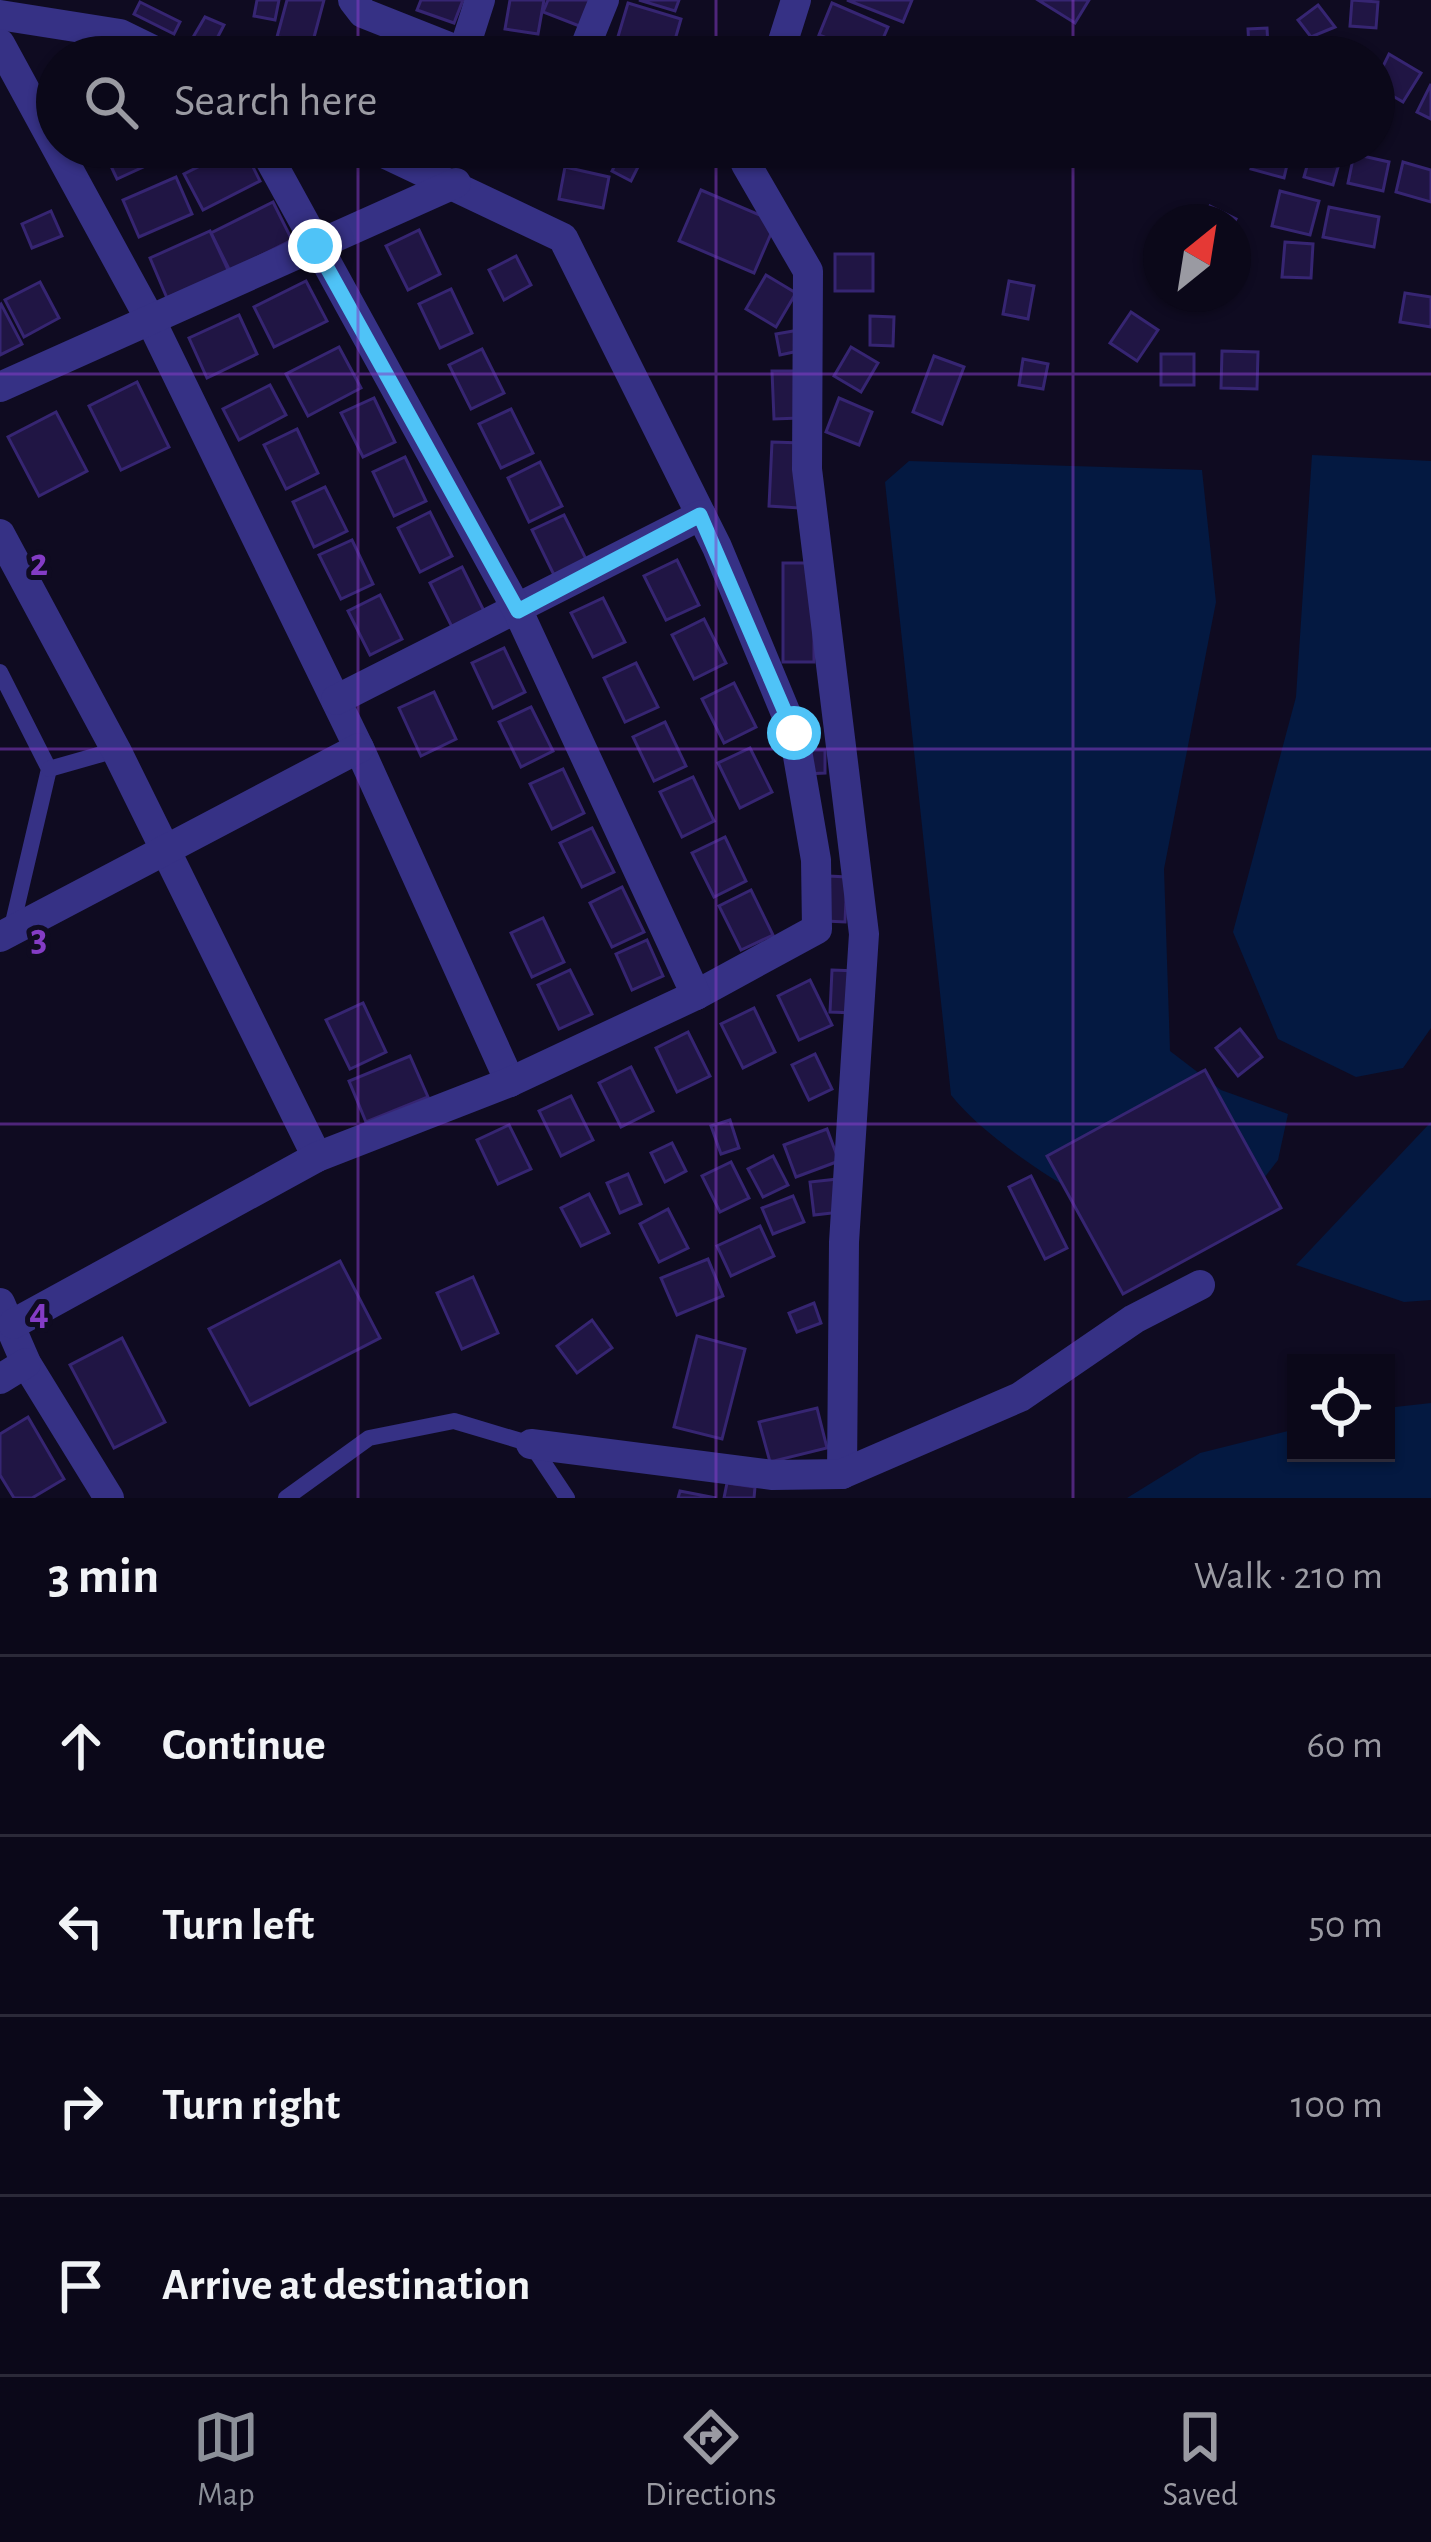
<!DOCTYPE html>
<meta charset="utf-8">
<style>
body{margin:0;font-family:"Alegreya Sans",sans-serif;background:#191626;color:#f1f3f6}
.controls{position:absolute;right:36px;bottom:36px;display:grid;overflow:hidden;border-radius:0px;box-shadow:0 3px 9px #0004}
.controls button{width:108px;height:108px;display:grid;place-items:center;padding:0;border:0;border-bottom:3px solid #2b2938;background:#0b0819;color:#f1f3f6;font:60px sans-serif}
.compass{position:absolute;left:1143px;top:204px;width:108px;height:108px;border-radius:50%;background:#0b0819;box-shadow:0 3px 9px #0004;rotate:30deg}
.stop{position:absolute;width:36px;height:36px;margin:-27px;border:9px solid #4fc3f7;border-radius:50%;background:#fff}
.stop.end{background:#4fc3f7;border-color:#fff;box-shadow:0 3px 12px #0008}
.list{margin:0;padding:0;list-style:none}
h2{display:flex;justify-content:space-between;align-items:center;height:156px;margin:0;padding:0 48px;font-size:51px}
h2 small{font-size:39px;font-weight:400;color:#9a9aa2}
.list li{display:grid;grid-template-columns:78px 1fr auto;gap:36px;align-items:center;box-sizing:border-box;height:180px;padding:0 48px;border-top:3px solid #2b2938}
.list b{display:block;font-size:45px;white-space:nowrap}
.list em{font-size:39px;font-style:normal;color:#9a9aa2}
.icon{flex:none;width:66px;height:66px;fill:none;stroke:currentColor;stroke-width:2;stroke-linecap:round;stroke-linejoin:round}
.map{position:relative;flex:none;width:1431px;height:1498px;overflow:hidden}
.search{position:absolute;background:#0b0819;box-shadow:0 3px 9px #0004;left:36px;right:36px;top:36px;height:132px;display:flex;align-items:center;gap:30px;box-sizing:border-box;padding:0 42px;border-radius:66px;color:#9a9aa2;font-size:45px}
.sheet{height:876px;background:#0b0819}
nav{display:flex;justify-content:space-around;align-items:center;box-sizing:border-box;height:168px;border-top:3px solid #2b2938;background:#0b0819;font-size:33px;color:#9a9aa2}
nav a{display:grid;justify-items:center;gap:6px}
nav .on{color:#8c9099}
.map>svg:first-child{display:block}
.water{fill:#041941}
.building{fill:#201544;stroke:#362572;stroke-width:3}
.lines{fill:none;stroke-linecap:round;stroke-linejoin:round}
.lane{stroke:#363185;stroke-width:16}
.street{stroke:#363185;stroke-width:30}
.route{stroke:#4fc3f7;stroke-width:15}
.grid{fill:none;stroke:#843cc5;stroke-width:3;stroke-opacity:0.55}
.grid-label{font-size:39px;text-anchor:middle;font-weight:bold;fill:#843cc5;stroke:#0f0b21;stroke-width:10;stroke-linejoin:round;paint-order:stroke}
</style>
<div class="map">
<svg width="1431" height="1498" viewBox="0 0 1431 1498">
<rect width="100%" height="100%" fill="#0f0b21"/>
<g class="water">
<polygon points="1312,455 1431,461 1431,1028 1403,1068 1356,1077 1278,1039 1233,932 1296,697"/>
<path d="M909,461L1202,470L1216,602L1164,869L1170,1051L1221,1090L1288,1114L1278,1160L1230,1222C1205,1223 1170,1230 1145,1223C1088,1208 987,1141 951,1095L885,482Z"/>
<polygon points="1431,1122 1431,1300 1404,1302 1296,1265"/>
<polygon points="1431,1403 1431,1498 1127,1498 1200,1453 1296,1429 1296,1453 1386,1453 1386,1408"/>
</g>
<g class="building">
<polygon points="257,0 279,0 275,20 254,16"/>
<polygon points="287,0 324,0 313,41 277,37"/>
<polygon points="421,0 463,0 454,23 417,10"/>
<polygon points="510,0 544,0 538,34 505,29"/>
<polygon points="548,0 593,0 582,27 543,12"/>
<polygon points="639,0 679,0 675,11"/>
<polygon points="847,0 912,0 903,22"/>
<polygon points="1038,0 1089,0 1075,23"/>
<polygon points="1352,0 1378,2 1376,28 1350,26"/>
<polygon points="140,2 180,22 174,34 134,14"/>
<polygon points="628,3 681,19 670,57 614,50"/>
<polygon points="832,3 888,27 875,57 819,35"/>
<polygon points="1318,5 1335,27 1311,37 1298,20"/>
<polygon points="205,17 224,25 211,50 189,44"/>
<polygon points="1267,28 1268,47 1249,48 1248,29"/>
<polygon points="398,37 423,50 420,57 391,51"/>
<polygon points="258,43 302,50 302,57 257,57"/>
<polygon points="333,43 375,51 374,57 331,57"/>
<polygon points="1389,54 1421,73 1403,102 1374,85"/>
<polygon points="1431,84 1431,119 1417,112"/>
<polygon points="102,147 161,147 165,157 117,179"/>
<polygon points="238,147 243,147 260,181 203,210 184,174"/>
<polygon points="580,147 618,147 613,164 578,154"/>
<polygon points="800,147 846,147 841,162"/>
<polygon points="1257,147 1290,152 1284,178 1251,169"/>
<polygon points="622,151 641,161 631,181 612,171"/>
<polygon points="1354,154 1389,162 1383,191 1348,183"/>
<polygon points="1309,159 1338,167 1333,185 1304,177"/>
<polygon points="1403,162 1431,170 1431,202 1396,192"/>
<polygon points="565,167 609,177 603,208 559,199"/>
<polygon points="176,177 192,214 139,237 123,200"/>
<polygon points="701,190 776,222 754,273 679,241"/>
<polygon points="1280,191 1319,201 1310,235 1272,226"/>
<polygon points="273,202 292,240 230,271 211,233"/>
<polygon points="1210,206 1236,219 1233,225 1202,222"/>
<polygon points="1329,207 1379,217 1374,247 1323,237"/>
<polygon points="51,211 62,236 32,248 22,224"/>
<polygon points="419,230 440,274 408,290 386,246"/>
<polygon points="210,231 229,272 167,298 150,258"/>
<polygon points="1285,242 1313,244 1311,278 1282,277"/>
<rect x="835" y="254" width="38" height="37"/>
<polygon points="516,256 531,285 504,300 489,270"/>
<polygon points="766,275 796,293 776,327 746,309"/>
<polygon points="306,281 327,321 274,347 254,307"/>
<polygon points="1009,281 1034,286 1028,319 1003,314"/>
<polygon points="40,282 59,318 24,337 5,300"/>
<polygon points="451,289 472,333 440,348 419,304"/>
<polygon points="1405,293 1431,297 1431,327 1400,322"/>
<polygon points="1,304 22,344 0,355 0,305"/>
<polygon points="1131,312 1158,330 1137,361 1110,343"/>
<polygon points="239,315 257,354 207,378 189,338"/>
<polygon points="870,316 894,317 893,346 870,345"/>
<polygon points="799,330 803,350 780,355 776,334"/>
<polygon points="339,347 361,388 308,416 286,374"/>
<polygon points="851,347 878,363 861,392 834,376"/>
<polygon points="482,349 504,393 471,409 449,365"/>
<polygon points="1222,351 1258,352 1257,389 1221,388"/>
<rect x="1161" y="354" width="33" height="31"/>
<polygon points="934,356 964,367 942,424 913,412"/>
<polygon points="1023,359 1048,364 1043,389 1019,385"/>
<polygon points="772,371 796,371 799,418 774,419"/>
<polygon points="137,382 169,447 121,470 89,406"/>
<polygon points="270,385 286,415 239,440 223,409"/>
<polygon points="374,398 395,442 363,457 341,413"/>
<polygon points="839,398 872,412 859,445 826,432"/>
<polygon points="511,409 533,453 501,468 479,424"/>
<polygon points="56,412 87,471 39,496 8,437"/>
<polygon points="297,429 318,473 286,489 264,445"/>
<polygon points="772,442 802,443 799,508 769,506"/>
<polygon points="405,457 426,501 394,516 373,472"/>
<polygon points="540,462 562,506 529,522 508,478"/>
<polygon points="325,487 347,531 314,547 293,502"/>
<polygon points="430,512 452,556 420,572 398,528"/>
<polygon points="564,515 586,559 554,575 532,530"/>
<polygon points="352,540 373,584 341,599 319,555"/>
<polygon points="677,560 699,605 666,620 644,576"/>
<rect x="783" y="563" width="31" height="99"/>
<polygon points="462,567 484,611 452,627 430,583"/>
<polygon points="380,595 402,639 370,655 348,611"/>
<polygon points="603,598 625,642 593,657 571,613"/>
<polygon points="704,619 726,663 694,679 672,635"/>
<polygon points="504,648 525,692 493,708 472,663"/>
<polygon points="636,663 658,707 625,722 604,678"/>
<polygon points="734,683 756,727 724,743 702,699"/>
<polygon points="434,692 456,739 421,756 399,708"/>
<polygon points="531,707 553,751 521,767 499,722"/>
<polygon points="665,722 686,766 654,781 633,737"/>
<polygon points="750,748 772,792 740,808 718,763"/>
<polygon points="805,750 825,750 825,773 806,774"/>
<polygon points="563,769 584,813 552,829 530,784"/>
<polygon points="693,777 714,821 682,837 660,792"/>
<polygon points="592,828 614,872 582,887 560,843"/>
<polygon points="725,837 746,881 714,897 692,853"/>
<polygon points="828,876 847,877 845,922 826,921"/>
<polygon points="622,887 644,932 612,947 590,903"/>
<polygon points="751,890 773,935 741,950 719,906"/>
<polygon points="543,918 564,962 532,977 511,933"/>
<polygon points="647,940 663,976 632,990 616,954"/>
<polygon points="570,970 592,1014 559,1029 538,985"/>
<polygon points="832,970 857,971 855,1013 830,1012"/>
<polygon points="810,980 832,1025 799,1040 778,996"/>
<polygon points="363,1003 386,1052 350,1069 326,1020"/>
<polygon points="754,1008 775,1052 743,1068 721,1024"/>
<polygon points="1240,1029 1262,1057 1238,1076 1216,1048"/>
<polygon points="688,1032 710,1076 677,1092 656,1048"/>
<polygon points="815,1054 832,1089 809,1100 792,1065"/>
<polygon points="410,1056 428,1097 366,1122 349,1081"/>
<polygon points="631,1067 653,1111 621,1127 599,1083"/>
<polygon points="1205,1070 1281,1208 1123,1294 1047,1156"/>
<polygon points="571,1096 593,1140 561,1156 539,1111"/>
<polygon points="730,1120 739,1148 721,1154 711,1126"/>
<polygon points="509,1125 531,1169 498,1184 477,1140"/>
<polygon points="827,1129 839,1161 796,1177 784,1145"/>
<polygon points="672,1143 686,1171 665,1182 651,1153"/>
<polygon points="773,1156 788,1185 763,1197 748,1169"/>
<polygon points="731,1162 749,1198 720,1212 702,1176"/>
<polygon points="628,1174 641,1204 620,1213 607,1183"/>
<polygon points="1031,1176 1067,1248 1045,1259 1009,1187"/>
<polygon points="838,1179 841,1212 814,1215 810,1182"/>
<polygon points="589,1194 609,1233 581,1246 561,1208"/>
<polygon points="793,1196 804,1222 773,1234 762,1208"/>
<polygon points="668,1209 688,1248 659,1262 640,1224"/>
<polygon points="760,1226 774,1256 731,1276 717,1246"/>
<polygon points="708,1259 723,1296 677,1315 661,1278"/>
<polygon points="340,1261 380,1338 250,1405 209,1329"/>
<polygon points="473,1277 498,1333 462,1349 437,1293"/>
<polygon points="814,1303 821,1323 797,1332 789,1313"/>
<polygon points="592,1320 612,1348 577,1373 557,1346"/>
<polygon points="697,1336 745,1349 722,1439 674,1427"/>
<polygon points="122,1338 165,1422 114,1448 70,1365"/>
<polygon points="817,1408 827,1448 770,1462 759,1422"/>
<polygon points="28,1417 64,1479 32,1498 14,1498 0,1475 0,1434"/>
<polygon points="727,1483 755,1487 754,1498 724,1498"/>
<polygon points="680,1491 716,1498 678,1498"/>
</g>
<g class="lines">
<g class="lane">
<polyline points="0,672 49,769 11,931"/>
<polyline points="49,769 116,750"/>
<polyline points="286,1498 369,1438 454,1421 531,1444 567,1498"/>
</g>
<g class="street">
<polyline points="353,0 363,13 474,57"/>
<polyline points="0,15 120,34 167,57"/>
<polyline points="0,44 151,321 359,748 510,1082"/>
<polyline points="463,53 480,0"/>
<polyline points="581,57 604,0"/>
<polyline points="778,57 796,0"/>
<polyline points="371,147 563,238 717,547 794,733 816,860 817,929 696,995"/>
<polyline points="751,147 746,164 808,271 807,469 864,934 844,1242 842,1474"/>
<polyline points="0,387 456,183"/>
<polyline points="0,534 116,750 317,1157"/>
<polyline points="336,700 701,515"/>
<polyline points="0,937 359,748"/>
<polyline points="0,1303 26,1363 109,1498"/>
<polyline points="13,1324 317,1157 510,1082 696,995 518,611 263,147"/>
<polyline points="0,1379 26,1363"/>
<polyline points="531,1444 773,1475 842,1474 1020,1397 1134,1319 1200,1285"/>
</g>
</g>
<g class="lines">
<polyline class="route" points="315,246 518,611 700,515 794,733"/>
</g>
<path class="grid" d="M358,0V57M716,0V57M1073,0V57M358,147V1498M716,147V1498M1073,147V1498M0,374H1431M0,749H1431M0,1124H1431"/>
<g class="grid-label">
<text x="39" y="575">2</text>
<text x="39" y="950">3</text>
<text x="39" y="1324">4</text>
</g>
</svg>
<div class="controls">
<button><svg class="icon" aria-label="locate" viewBox="0 0 24 24"><circle cx="12" cy="12" r="6"/><path d="M12 2v4M12 18v4M2 12h4M18 12h4"/></svg></button>
</div>
<svg class="compass" viewBox="-18 -18 36 36"><path d="M0-13l5 13h-10z" fill="#e53935"/><path d="M0 13l5-13h-10z" fill="#9a9aa2"/></svg>
<div class="stop" style="left:794px;top:733px"></div>
<div class="stop end" style="left:315px;top:246px"></div>
<div class="search"><svg class="icon" aria-label="search" viewBox="0 0 24 24"><circle cx="10" cy="10" r="6"/><path d="M15 15l6 6"/></svg>Search here</div>
</div>
<section class="sheet">
<h2>3 min<small>Walk · 210 m</small></h2>
<ul class="list">
<li><svg class="icon" aria-label="ahead" viewBox="0 0 24 24"><path d="M12 20V5M6 11l6-6 6 6"/></svg><div><b>Continue</b></div><em>60 m</em></li>
<li><svg class="icon" aria-label="left" viewBox="0 0 24 24"><path d="M17 20v-9H6M10 6l-5 5 5 5"/></svg><div><b>Turn left</b></div><em>50 m</em></li>
<li><svg class="icon" aria-label="right" viewBox="0 0 24 24"><path d="M7 20v-9h11M14 6l5 5-5 5"/></svg><div><b>Turn right</b></div><em>100 m</em></li>
<li><svg class="icon" aria-label="arrive" viewBox="0 0 24 24"><path d="M6 21V4h12l-3 4 3 4H6"/></svg><div><b>Arrive at destination</b></div></li>
</ul>
</section>
<nav>
<a class="on"><svg class="icon" aria-label="map" viewBox="0 0 24 24"><path d="M3 6l6-2 6 2 6-2v14l-6 2-6-2-6 2zM9 4v14M15 6v14"/></svg>Map</a>
<a><svg class="icon" aria-label="directions" viewBox="0 0 24 24"><path d="M12 3l9 9-9 9-9-9zM9 14v-3h6M13 9l2 2-2 2"/></svg>Directions</a>
<a><svg class="icon" aria-label="saved" viewBox="0 0 24 24"><path d="M7 4h10v16l-5-4-5 4z"/></svg>Saved</a>
</nav>
